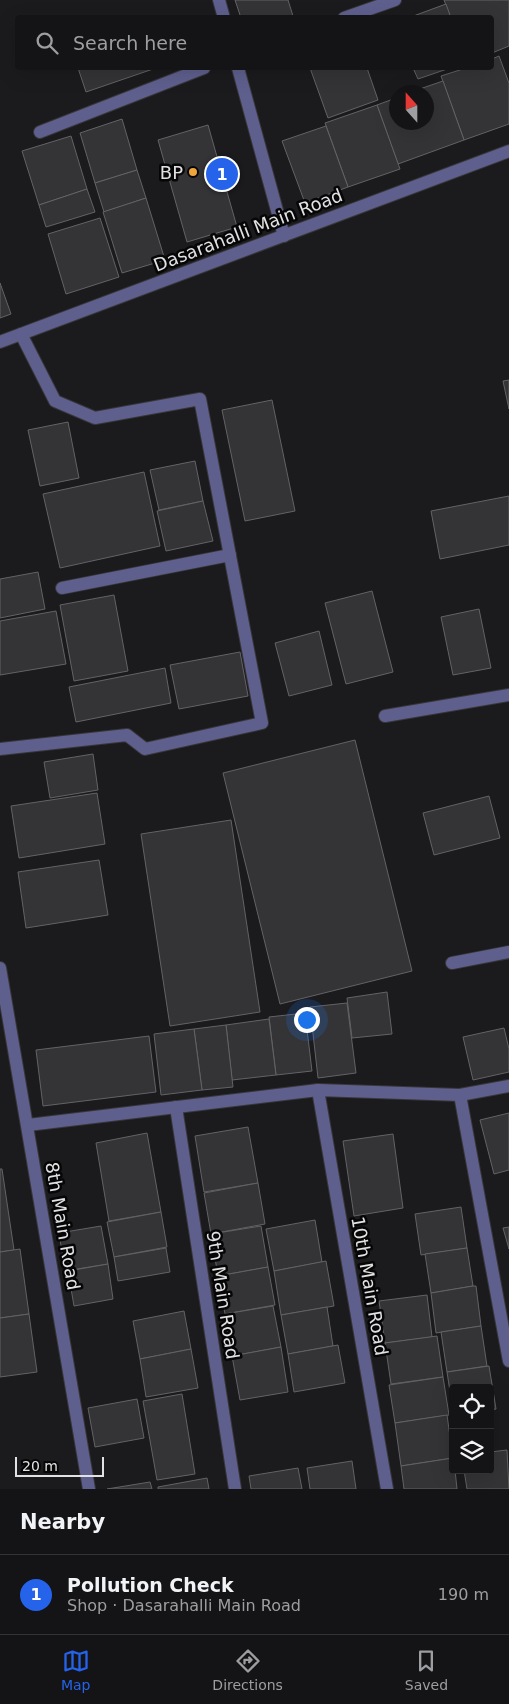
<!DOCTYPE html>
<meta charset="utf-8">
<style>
body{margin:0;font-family:"DejaVu Sans",sans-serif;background:#1d1d1f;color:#f1f3f6}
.controls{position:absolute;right:15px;bottom:15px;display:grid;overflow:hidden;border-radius:5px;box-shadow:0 5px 20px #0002}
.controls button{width:45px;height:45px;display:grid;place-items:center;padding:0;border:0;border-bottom:1px solid #333335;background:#141416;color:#f1f3f6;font:25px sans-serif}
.compass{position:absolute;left:389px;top:85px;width:45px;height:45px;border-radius:50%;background:#141416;box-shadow:0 5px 20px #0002;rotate:339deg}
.scale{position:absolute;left:15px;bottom:12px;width:89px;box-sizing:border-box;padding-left:5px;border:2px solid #e2e2e4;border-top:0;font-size:14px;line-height:18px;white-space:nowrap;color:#e2e2e4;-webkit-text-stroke:4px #060607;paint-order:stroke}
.you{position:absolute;left:306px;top:1019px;width:18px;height:18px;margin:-12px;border:4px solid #fff;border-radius:50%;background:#1a73e8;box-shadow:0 0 0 8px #1a73e833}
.badge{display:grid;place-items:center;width:32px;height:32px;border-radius:50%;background:#2563eb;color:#fff;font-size:16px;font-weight:700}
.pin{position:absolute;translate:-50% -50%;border:2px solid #fff;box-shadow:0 1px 5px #0006}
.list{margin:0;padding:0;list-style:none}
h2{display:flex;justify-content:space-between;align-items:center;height:65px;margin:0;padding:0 20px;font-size:21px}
h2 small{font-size:16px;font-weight:400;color:#9d9ea1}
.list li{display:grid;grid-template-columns:32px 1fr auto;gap:15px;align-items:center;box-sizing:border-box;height:80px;padding:0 20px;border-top:1px solid #333335}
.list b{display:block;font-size:19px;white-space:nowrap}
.list p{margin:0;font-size:16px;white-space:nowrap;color:#9d9ea1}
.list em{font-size:16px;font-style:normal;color:#9d9ea1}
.icon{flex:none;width:28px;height:28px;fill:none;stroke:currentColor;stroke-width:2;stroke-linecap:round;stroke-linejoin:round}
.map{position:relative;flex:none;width:509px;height:1489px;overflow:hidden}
.search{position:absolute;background:#141416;box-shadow:0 5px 20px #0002;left:15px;right:15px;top:15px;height:55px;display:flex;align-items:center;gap:12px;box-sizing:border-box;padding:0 18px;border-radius:5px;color:#9d9ea1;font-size:19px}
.sheet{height:145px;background:#141416}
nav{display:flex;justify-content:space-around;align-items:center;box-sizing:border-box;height:70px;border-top:1px solid #333335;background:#141416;font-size:14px;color:#9d9ea1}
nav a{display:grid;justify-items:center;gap:2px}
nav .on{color:#2563eb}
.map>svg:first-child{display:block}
.building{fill:#343437;stroke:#636367}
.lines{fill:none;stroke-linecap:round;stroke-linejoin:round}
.minor-casing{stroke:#37373a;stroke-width:14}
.minor{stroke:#5e5f8d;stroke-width:12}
.poi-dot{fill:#efa73d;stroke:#060607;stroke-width:2}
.labels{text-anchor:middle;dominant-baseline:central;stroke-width:5;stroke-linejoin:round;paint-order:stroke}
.poi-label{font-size:18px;fill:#e2e2e4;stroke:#060607;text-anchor:end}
.street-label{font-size:18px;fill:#e2e2e4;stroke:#060607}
</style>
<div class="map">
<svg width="509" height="1489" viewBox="0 0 509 1489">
<rect width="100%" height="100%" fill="#1b1b1e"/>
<g class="building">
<polygon points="235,0 288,0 293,16 289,18 241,18"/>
<polygon points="444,0 509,0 509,46 492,53 492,18 451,18"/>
<polygon points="446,4 451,18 408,18"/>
<polygon points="499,56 509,83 509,124 464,140 441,76 466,68 492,68 492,59"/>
<polygon points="78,68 156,68 86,92"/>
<polygon points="310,68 367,68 378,100 328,118"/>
<polygon points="413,68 450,68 418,79"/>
<polygon points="443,81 464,140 398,164 377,105 396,98 396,122 426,122 426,92 411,92"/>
<polygon points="377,105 400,169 348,187 325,123"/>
<polygon points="122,119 137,170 95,183 80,133"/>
<polygon points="208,125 237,227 187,242 158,140"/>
<polygon points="326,126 348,187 305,203 282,141"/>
<polygon points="71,136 87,189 39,205 22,151"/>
<polygon points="137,170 146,198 104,212 95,183"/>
<polygon points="87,189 95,212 46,227 39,205"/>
<polygon points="146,198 165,260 122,273 103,212"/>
<polygon points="100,218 119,277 66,294 48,234"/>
<polygon points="0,283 11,314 0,318"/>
<polygon points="509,380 509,409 503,381"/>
<polygon points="272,400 295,511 245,521 222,410"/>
<polygon points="68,422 79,478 40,486 28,430"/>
<polygon points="195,461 203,501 159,510 150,470"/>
<polygon points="144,472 160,546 60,568 43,494"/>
<polygon points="509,496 509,545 440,559 431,511"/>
<polygon points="203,501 213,541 166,551 157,511"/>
<polygon points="38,572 45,609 0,618 0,579"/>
<polygon points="372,591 393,672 346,684 325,603"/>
<polygon points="114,595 128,671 74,681 60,605"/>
<polygon points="479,609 491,668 453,675 441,617"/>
<polygon points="56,611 66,664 0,675 0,621"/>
<polygon points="319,631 332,685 289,696 275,643"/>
<polygon points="240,652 248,696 179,709 170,665"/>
<polygon points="165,668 171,703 76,722 69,687"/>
<polygon points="355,740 412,971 280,1004 223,773"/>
<polygon points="93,754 98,790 50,798 44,762"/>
<polygon points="97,793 105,844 19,858 11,806"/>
<polygon points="489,796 500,838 434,855 423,813"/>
<polygon points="231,820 260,1012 170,1026 141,834"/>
<polygon points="99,860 108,915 26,928 18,872"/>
<polygon points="387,992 392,1034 352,1038 347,998"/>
<polygon points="347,1003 356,1073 318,1078 310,1007"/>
<polygon points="305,1013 312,1071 276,1075 269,1017"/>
<polygon points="269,1019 276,1075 232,1080 226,1025"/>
<polygon points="226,1025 233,1087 202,1090 194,1029"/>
<polygon points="504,1028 509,1049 509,1072 473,1080 463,1037"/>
<polygon points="194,1029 202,1090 161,1095 154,1034"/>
<polygon points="149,1036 156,1092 43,1106 36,1050"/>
<polygon points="509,1113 509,1170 494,1174 480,1120"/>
<polygon points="248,1127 258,1183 204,1192 195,1136"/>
<polygon points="147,1133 161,1212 109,1221 96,1143"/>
<polygon points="393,1134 403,1208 354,1216 343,1141"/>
<polygon points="0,1169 2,1169 14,1250 0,1252"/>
<polygon points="258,1183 265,1224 211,1234 204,1193"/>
<polygon points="461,1207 467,1248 421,1255 415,1214"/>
<polygon points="161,1212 167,1247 114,1257 107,1222"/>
<polygon points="315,1220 322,1262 274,1271 266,1229"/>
<polygon points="101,1226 108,1264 65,1271 59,1233"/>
<polygon points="261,1226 268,1267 218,1276 211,1234"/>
<polygon points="509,1227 509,1249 503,1228"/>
<polygon points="166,1248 170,1272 118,1281 114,1257"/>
<polygon points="467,1248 473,1286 431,1293 425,1254"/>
<polygon points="20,1249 29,1314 0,1318 0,1252"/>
<polygon points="326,1261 334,1306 281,1315 274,1271"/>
<polygon points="108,1264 113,1299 74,1306 68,1271"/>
<polygon points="268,1267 275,1305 225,1314 218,1276"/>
<polygon points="473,1286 476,1286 481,1326 436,1333 431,1293"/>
<polygon points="427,1295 432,1337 385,1343 379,1301"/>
<polygon points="273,1306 281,1347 232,1356 225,1314"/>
<polygon points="327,1307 333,1346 288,1354 281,1315"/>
<polygon points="184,1311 191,1349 140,1359 133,1321"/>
<polygon points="29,1314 37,1372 0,1377 0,1318"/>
<polygon points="481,1326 487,1366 447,1372 441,1332"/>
<polygon points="437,1336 443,1377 391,1384 385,1343"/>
<polygon points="338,1345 345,1383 294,1392 288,1354"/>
<polygon points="281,1347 288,1392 240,1400 232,1356"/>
<polygon points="191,1349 198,1388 146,1397 140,1359"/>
<polygon points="489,1366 496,1409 490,1410 490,1388 453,1388 453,1411 447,1372"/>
<polygon points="443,1377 449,1415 395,1423 389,1385"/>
<polygon points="182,1394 195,1474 157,1480 143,1401"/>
<polygon points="137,1399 144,1438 95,1447 88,1408"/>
<polygon points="447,1415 453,1458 401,1466 395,1423"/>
<polygon points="507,1450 509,1489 467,1489 464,1470 490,1470 490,1452"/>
<polygon points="453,1458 453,1470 455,1470 457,1489 404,1489 401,1466"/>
<polygon points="352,1461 356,1489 310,1489 307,1468"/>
<polygon points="298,1468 302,1489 251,1489 249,1476"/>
<polygon points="207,1478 209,1489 158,1489 158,1487"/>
<polygon points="150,1482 152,1489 107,1489"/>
</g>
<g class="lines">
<defs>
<g id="minor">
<polyline points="219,0 224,18"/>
<polyline points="344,18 395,0"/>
<polyline points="238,68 284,236"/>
<polyline points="40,132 204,68"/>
<polyline points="0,342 509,151"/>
<polyline points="62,588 230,555"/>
<polyline points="385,716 509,695"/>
<polyline points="0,749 127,735 145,749 262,723 200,399 95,418 55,401 21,334"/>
<polyline points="452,963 509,952"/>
<polyline points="0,968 89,1489"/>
<polyline points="318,1090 387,1489"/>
<polyline points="460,1095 509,1361"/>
<polyline points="176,1107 235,1489"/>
<polyline points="28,1125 318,1090 460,1095 509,1086"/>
</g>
</defs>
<use href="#minor" class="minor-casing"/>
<use href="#minor" class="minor"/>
</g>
<circle class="poi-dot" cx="193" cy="172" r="5"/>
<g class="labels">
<g class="poi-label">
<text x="183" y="172">BP</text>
</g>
<g class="street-label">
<text transform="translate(248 230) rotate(-21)">Dasarahalli Main Road</text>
<text transform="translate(63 1226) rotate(80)">8th Main Road</text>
<text transform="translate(370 1286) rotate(80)">10th Main Road</text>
<text transform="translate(223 1295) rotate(81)">9th Main Road</text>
</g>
</g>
</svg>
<div class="controls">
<button><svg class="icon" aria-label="locate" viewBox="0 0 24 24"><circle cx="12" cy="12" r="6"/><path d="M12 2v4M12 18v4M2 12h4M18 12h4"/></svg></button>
<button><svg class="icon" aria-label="layers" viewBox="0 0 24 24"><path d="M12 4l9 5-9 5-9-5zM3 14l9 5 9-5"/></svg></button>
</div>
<svg class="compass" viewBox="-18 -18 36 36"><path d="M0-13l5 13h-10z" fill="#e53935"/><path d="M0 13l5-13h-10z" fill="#9d9ea1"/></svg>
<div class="scale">20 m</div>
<div class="you"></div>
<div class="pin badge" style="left:222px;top:174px">1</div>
<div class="search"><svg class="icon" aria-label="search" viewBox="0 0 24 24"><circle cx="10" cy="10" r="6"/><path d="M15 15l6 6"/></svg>Search here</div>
</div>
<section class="sheet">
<h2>Nearby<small></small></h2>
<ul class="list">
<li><span class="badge">1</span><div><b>Pollution Check</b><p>Shop · Dasarahalli Main Road</p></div><em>190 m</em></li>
</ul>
</section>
<nav>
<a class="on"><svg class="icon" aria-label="map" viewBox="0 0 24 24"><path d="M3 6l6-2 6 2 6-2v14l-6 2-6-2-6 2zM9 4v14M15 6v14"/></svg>Map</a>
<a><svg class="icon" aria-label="directions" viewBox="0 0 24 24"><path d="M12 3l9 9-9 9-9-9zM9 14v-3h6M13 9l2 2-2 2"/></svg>Directions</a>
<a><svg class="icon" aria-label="saved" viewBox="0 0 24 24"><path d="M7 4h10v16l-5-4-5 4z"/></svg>Saved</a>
</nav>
